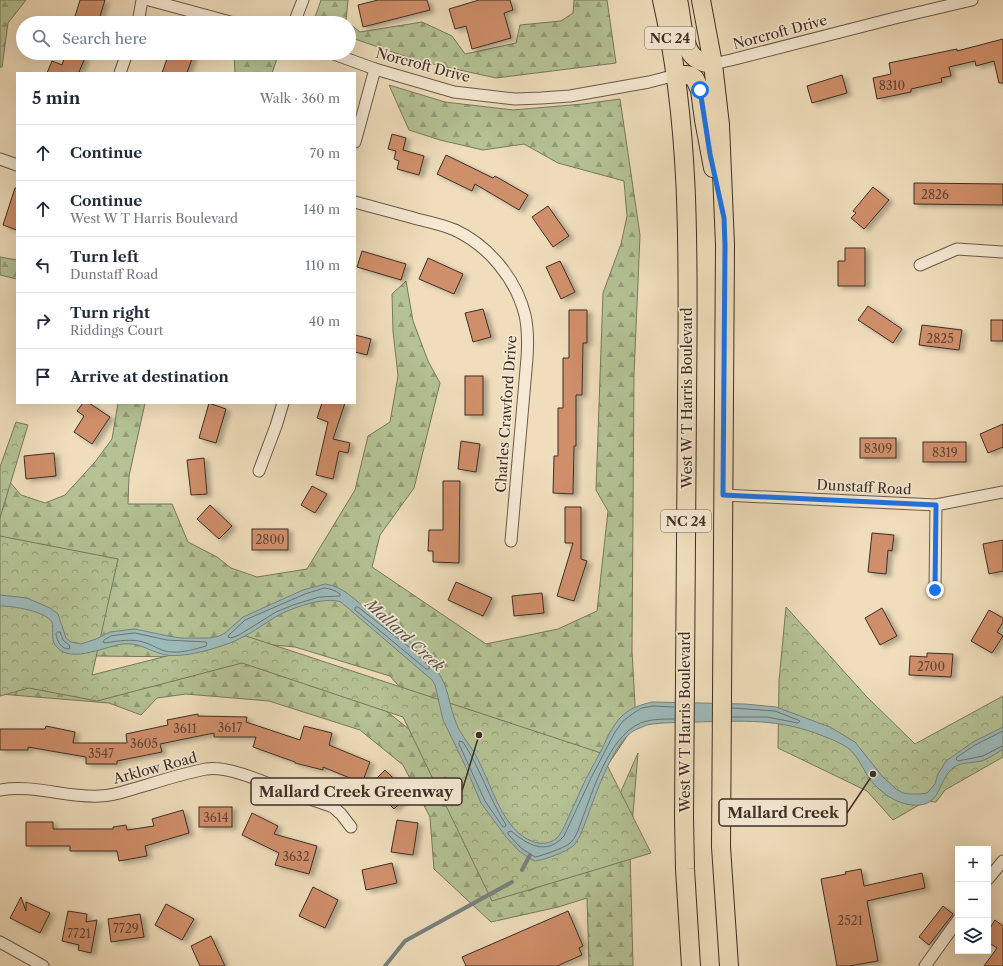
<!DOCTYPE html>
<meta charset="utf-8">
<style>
body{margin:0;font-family:"Libre Caslon Text",serif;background:#f2f2f3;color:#1f2937}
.controls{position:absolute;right:12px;bottom:12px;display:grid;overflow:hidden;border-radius:0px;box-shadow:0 4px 16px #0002}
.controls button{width:36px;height:36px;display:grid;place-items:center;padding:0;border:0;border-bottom:1px solid #e0e1e3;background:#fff;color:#1f2937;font:20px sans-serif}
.stop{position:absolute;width:12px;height:12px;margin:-9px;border:3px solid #1a73e8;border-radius:50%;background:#fff}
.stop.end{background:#1a73e8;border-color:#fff;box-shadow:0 1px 4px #0008}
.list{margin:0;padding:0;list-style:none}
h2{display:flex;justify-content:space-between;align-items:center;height:52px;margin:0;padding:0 16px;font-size:17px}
h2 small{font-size:13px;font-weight:400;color:#747a83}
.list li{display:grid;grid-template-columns:26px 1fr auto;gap:12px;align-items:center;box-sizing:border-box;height:56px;padding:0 16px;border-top:1px solid #e0e1e3}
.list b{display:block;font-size:15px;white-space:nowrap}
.list p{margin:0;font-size:13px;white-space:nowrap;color:#747a83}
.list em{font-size:13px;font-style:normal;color:#747a83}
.icon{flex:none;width:22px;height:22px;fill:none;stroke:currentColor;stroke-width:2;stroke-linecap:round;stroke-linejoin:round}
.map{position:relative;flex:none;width:1003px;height:966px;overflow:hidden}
.search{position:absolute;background:#fff;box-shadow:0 4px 16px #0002;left:16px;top:16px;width:340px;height:44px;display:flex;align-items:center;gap:10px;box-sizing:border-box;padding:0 14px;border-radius:22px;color:#747a83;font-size:15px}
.panel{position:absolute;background:#fff;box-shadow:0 4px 16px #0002;left:16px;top:72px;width:340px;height:332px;border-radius:0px}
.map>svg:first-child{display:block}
.forest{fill:url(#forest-firs);stroke:#78785e}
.park{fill:url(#park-crowns);stroke:#78785e}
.water{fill:#9dbaba;stroke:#77827f}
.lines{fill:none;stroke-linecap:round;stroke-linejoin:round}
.shore{stroke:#6d7470;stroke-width:1}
.stream{stroke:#77827f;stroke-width:4}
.building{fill:#cf8f6b;stroke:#3d2e27;filter:url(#shadow)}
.minor-casing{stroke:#6a5a4c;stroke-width:13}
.primary-casing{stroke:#3d2e27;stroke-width:20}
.minor{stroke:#f5e9d3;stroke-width:11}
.primary{stroke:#efddbb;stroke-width:18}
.route{stroke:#1a73e8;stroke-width:5}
.labels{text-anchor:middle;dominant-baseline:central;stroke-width:3.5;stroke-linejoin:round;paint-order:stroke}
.number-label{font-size:12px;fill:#624638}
.shield{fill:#f5e9d3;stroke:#74665b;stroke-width:1}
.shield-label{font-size:13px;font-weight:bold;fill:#3d2e27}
.street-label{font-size:14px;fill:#3d2e27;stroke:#f5e9d3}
.water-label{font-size:15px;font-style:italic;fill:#55514c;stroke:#f5e9d3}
.leader{fill:none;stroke:#3d2e27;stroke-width:1.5}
.callout-dot{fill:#3d2e27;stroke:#f5e9d3;stroke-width:1.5}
.callout{fill:#f5e9d3;stroke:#3d2e27;stroke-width:1.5}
.callout-label{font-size:15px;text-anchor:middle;font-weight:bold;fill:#3d2e27}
</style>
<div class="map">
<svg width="1003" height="966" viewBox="0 0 1003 966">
<defs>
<pattern id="forest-firs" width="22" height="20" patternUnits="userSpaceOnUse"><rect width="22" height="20" fill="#b4c294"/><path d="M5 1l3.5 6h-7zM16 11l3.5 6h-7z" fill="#949e79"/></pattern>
<pattern id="park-crowns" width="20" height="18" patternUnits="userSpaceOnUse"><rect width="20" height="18" fill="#b4c294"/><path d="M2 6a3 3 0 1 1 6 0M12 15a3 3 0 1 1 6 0" fill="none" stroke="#949e79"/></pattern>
<filter id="shadow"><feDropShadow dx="4.5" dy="2.5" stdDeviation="2" flood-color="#0004"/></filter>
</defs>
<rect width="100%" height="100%" fill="#efddbb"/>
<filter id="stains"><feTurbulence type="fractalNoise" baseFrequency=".005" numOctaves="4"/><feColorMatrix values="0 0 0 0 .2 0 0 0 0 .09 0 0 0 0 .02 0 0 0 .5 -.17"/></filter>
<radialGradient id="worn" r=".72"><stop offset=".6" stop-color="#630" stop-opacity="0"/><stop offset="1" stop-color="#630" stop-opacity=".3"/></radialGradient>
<g class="forest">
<polygon points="0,0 26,0 8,23 2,67 0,67"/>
<polygon points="321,0 348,0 346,21 360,32 422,22 452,36 465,54 516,43 520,25 561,21 573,13 574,0 607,0 616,63 496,78 419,61 349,37 349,23 313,23"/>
<polygon points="234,53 279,53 272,73 235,73"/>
<polygon points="389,85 445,102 513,110 583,104 620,99 640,235 634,375 632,651 636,723 601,775 429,721 390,676 295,647 229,641 189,657 0,655 0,502 8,480 21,495 45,503 65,495 95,462 112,439 118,403 145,403 129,476 128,504 172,504 188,542 217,557 231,568 257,577 307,569 355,490 368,436 390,422 398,376 393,331 392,294 406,281 413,321 428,361 440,383 414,488 380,535 372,567 486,644 558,629 597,611 608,511 596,490 603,293 621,244 627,216 624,181 558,163 524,144 483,150 440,140 409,130"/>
<polygon points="0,257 17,260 17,279 0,275"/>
<polygon points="243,660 371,699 409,729 502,871 529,891 601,857 610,816 638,753 630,850 633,966 589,966 587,898 558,907 491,922 434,869 430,817 403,765 360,730 269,701 186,694 157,698 141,715 109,703 0,694 0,672 62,678"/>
</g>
<g class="park">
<polygon points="16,422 28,425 0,518 0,467"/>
<polygon points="0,536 118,559 92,675 246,636 601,753 651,853 492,901 403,717 242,663 97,701 29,688 0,696"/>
<polygon points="786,607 866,696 915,744 1003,696 1003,757 945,790 936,802 926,801 893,820 867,791 778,748 779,681"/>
</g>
<path class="water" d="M325,584C343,586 356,601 370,612C392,629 423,648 438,672C448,686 449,704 455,720C459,733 468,742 475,754C491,781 501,831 534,842C542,845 551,843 557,838C563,832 571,811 575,803C583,784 592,767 602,749C607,738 612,727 620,718C629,708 640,705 652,702L745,704L776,707L830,727L855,742L882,776L896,789L903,793L910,794H920L927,793L935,784L938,774L946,761L973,742L1003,727V749C997,753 991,757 984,760C974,764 962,761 953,768C939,779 941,803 920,805C899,807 878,792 867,775C862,766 856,754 848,748C841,743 831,739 823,736C779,718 742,721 695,722C679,723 662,722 647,725C640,728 633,730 628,735C611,751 596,793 588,815C584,825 581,837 574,845C569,851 542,861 534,861L519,851L506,837L481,803L464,763L443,720L435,685L432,680L341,602C326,596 291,608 277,616C265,623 254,632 241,638C224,647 180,660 162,654C147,650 139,642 122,644C103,647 66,666 54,643C51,636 54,629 52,622C45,611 13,606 0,606V595L27,598L50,608L58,614L66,638L71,642L81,644L96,639L110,632L135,629L168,636L181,638H210L219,636L225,633L243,617L303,590Z"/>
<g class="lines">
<g class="shore">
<path d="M325,588C330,589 335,590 340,594V596L319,597L293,605L276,612L239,635L231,638L228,637L229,635L245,620L305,594Z"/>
<polygon points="356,607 358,607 409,647 429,666 429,669 426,669 355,610"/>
<path d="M58,632H60L63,640L70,646L69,649C61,649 57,641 56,634Z"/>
<path d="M135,633L167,640L206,642L207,644L206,646C195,649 184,653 172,652C162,652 155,646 146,643C133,638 118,641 105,643L103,642L104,640L111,636Z"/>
<polyline points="732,717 767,717 798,723 800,721 798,720 775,711 732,708"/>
<path d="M674,719C665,719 655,719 647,721C612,729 595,785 584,814C580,824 577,838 569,844C564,848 541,856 535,857L521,848L508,834V832L511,831C528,845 546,856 564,836L591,778L615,732L623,721L635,712L642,708L653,706L674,707"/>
<polyline points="1003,731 975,745 957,757 956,759 958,761 983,756 1000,747 1003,746"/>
<path d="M460,741L463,742C480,768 489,798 506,825L505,827H503L485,801L459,744Z"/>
</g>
<g class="stream">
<polyline points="522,870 530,855"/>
<polyline points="385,966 405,941 512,882"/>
</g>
</g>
<g class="building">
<polygon points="80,0 105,0 98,23 73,23"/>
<polygon points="378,0 427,0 430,10 363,27 358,5"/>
<polygon points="479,0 510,0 513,10 504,13 511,38 472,49 466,26 455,29 449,9"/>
<polygon points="1003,39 1003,83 999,83 994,61 976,66 975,61 949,67 951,76 941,78 942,82 911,89 911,92 877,99 873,78 891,74 889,63 957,49 957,51"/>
<polygon points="66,53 73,53 85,58 79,72 81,73 47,73 52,61 62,65"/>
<polygon points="169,53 194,53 187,73 162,73"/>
<polygon points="842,75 847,93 812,103 807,86"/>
<polygon points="392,134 406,138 403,150 424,156 419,175 397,169 399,161 394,159 396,151 388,149"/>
<polygon points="446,155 493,178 495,176 528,195 519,210 475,184 472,191 437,174"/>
<polygon points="914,183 1003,184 1003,205 914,204"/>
<polygon points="873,187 889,200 864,229 851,218 856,213 853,211"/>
<polygon points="15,188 17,188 17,230 3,225"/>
<polygon points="548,206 569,236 553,247 532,217"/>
<polygon points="845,248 865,248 865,286 838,286 838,261 845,261"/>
<polygon points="362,251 406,264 401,280 357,267"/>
<polygon points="428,258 463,274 454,294 419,279"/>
<polygon points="560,261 575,292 561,299 546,267"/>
<polygon points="868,306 902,329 893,343 858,320"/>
<polygon points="483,309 491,337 473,342 465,313"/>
<polygon points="569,310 587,310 587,343 583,343 582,395 576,395 576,446 574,446 573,494 553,493 554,456 558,456 558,408 563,408 563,358 569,358"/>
<rect x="991" y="320" width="12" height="21"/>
<polygon points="922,325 962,330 959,350 919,345"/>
<polygon points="355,335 371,339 367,355 355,352"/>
<rect x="465" y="376" width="18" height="39"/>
<polygon points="83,403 89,403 110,417 92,444 74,432 84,416 77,411"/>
<polygon points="209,403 226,409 216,443 199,438"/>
<polygon points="322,403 345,403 333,439 350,443 348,453 339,451 333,479 316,475 328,422 317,418"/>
<polygon points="1003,424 1003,447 988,453 980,434"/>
<rect x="860" y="438" width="36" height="20"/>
<polygon points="461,441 480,444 476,472 458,469"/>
<rect x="923" y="442" width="43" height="20"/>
<polygon points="54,453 56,476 26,479 24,456"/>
<polygon points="204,458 207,494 191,495 187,460"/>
<polygon points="443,481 460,481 459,563 433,562 433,551 428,551 429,530 443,530"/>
<polygon points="312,486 327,494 315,513 301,505"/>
<polygon points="210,505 232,526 219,539 197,519"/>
<polygon points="565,507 581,507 581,559 587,561 574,601 557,596 573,543 565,543"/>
<rect x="252" y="529" width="36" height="21"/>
<polygon points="872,533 894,535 892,551 888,550 886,574 868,572"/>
<polygon points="1003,540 1003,571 989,574 983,544"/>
<polygon points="456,582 492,598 483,616 448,600"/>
<polygon points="542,593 544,613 514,616 512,596"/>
<polygon points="882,608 897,636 880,645 865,618"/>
<polygon points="989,610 1003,618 1003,622 997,632 1003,636 992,653 971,641"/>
<polygon points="927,653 953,654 951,677 909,675 910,656 927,657"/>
<polygon points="198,714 198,716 247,717 246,722 300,740 304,726 332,733 329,745 370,762 362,783 323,767 323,770 295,763 295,762 253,747 256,737 214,737 214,733 160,744 162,752 117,761 117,764 86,764 86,757 28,747 28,750 0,750 0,729 45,729 46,726 75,732 73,743 127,743 126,734 168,725 167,720"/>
<polygon points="385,770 409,794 394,809 370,785"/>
<rect x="199" y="807" width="33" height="20"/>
<polygon points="183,810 189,833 145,846 147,856 119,861 117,851 70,851 70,846 26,846 26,822 53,822 53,829 113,829 113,827 126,825 127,830 154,826 152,819"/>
<polygon points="252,813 278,826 274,834 317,846 309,874 275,865 279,853 242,835"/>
<polygon points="397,820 418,823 413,855 391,852"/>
<polygon points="392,863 397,883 366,890 362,870"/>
<polygon points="861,869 864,886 922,873 925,888 867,901 878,961 849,966 837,966 821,879 846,874 845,872"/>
<polygon points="313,887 338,900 325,928 299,916"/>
<polygon points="21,897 26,911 26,902 50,913 40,933 10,918"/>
<polygon points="166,904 194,919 182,940 155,925"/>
<polygon points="943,906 953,914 929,945 919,937"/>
<polygon points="68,911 87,914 86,922 97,920 91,953 78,950 79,945 62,941"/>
<polygon points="568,911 583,946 579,948 582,955 557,966 466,966 462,957"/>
<polygon points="140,914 144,937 111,942 108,919"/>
<polygon points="995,920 1003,926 1003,966 984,966 997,948 988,942 988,931"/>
<polygon points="211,936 225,966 200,966 191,946"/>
</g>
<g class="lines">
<defs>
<g id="minor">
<polyline points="149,0 234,23"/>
<polyline points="138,23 142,0"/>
<polyline points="294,23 303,0"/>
<polyline points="331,53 375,69 454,92 515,99 541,98 570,96 649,82 676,75"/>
<polyline points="713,64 731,60 895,18 972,0"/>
<polyline points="120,73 127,53"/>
<polyline points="355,142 375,69"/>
<polyline points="0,159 17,165"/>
<path d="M355,202C376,208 396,213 417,219C430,222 443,225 455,230C489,246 516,279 525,315C528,329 528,344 527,358L511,541"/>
<polyline points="920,265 957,249 1003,252"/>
<polyline points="259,471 276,426 283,403"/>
<polyline points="723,495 936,505 1003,492"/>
<polyline points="935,590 936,505"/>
<path d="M0,790C35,784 66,798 100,796C116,796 131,789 147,785C166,779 186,773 206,769C230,765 269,785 293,793C306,798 320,802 333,807L341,814L351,827"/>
<polyline points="988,879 1003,861"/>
<polyline points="0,942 43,966"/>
<polyline points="925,966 958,920"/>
</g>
<g id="primary">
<path d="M662,0C692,132 688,268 687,402C685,541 684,680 684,818L685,869L691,966"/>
<path d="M678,0C682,16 682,45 693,56C699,62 706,63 713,64"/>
<polyline points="701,0 713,64 720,125 725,245 721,847 729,966"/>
<polyline points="676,75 687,75 691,76 695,79 700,90 704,120 713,168"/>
</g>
</defs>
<use href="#minor" class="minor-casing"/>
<use href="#primary" class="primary-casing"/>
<use href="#minor" class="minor"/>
<use href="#primary" class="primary"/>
</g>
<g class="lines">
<polyline class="route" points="700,90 710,154 724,218 725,245 723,495 936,505 935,590"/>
</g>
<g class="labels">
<g class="number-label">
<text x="892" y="85">8310</text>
<text x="935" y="194">2826</text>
<text x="940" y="338">2825</text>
<text x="878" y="448">8309</text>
<text x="945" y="452">8319</text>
<text x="270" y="539">2800</text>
<text x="931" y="666">2700</text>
<text x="230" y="727">3617</text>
<text x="185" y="728">3611</text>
<text x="144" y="743">3605</text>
<text x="101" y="753">3547</text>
<text x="216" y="817">3614</text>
<text x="296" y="856">3632</text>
<text x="850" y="920">2521</text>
<text x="126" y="928">7729</text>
<text x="79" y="933">7721</text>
</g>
<g class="shield">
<rect x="645" y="27" width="50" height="22" rx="3"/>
<rect x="661" y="510" width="50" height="22" rx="3"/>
</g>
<g class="shield-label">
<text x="670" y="38">NC 24</text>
<text x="686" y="521">NC 24</text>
</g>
<g class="street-label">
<text transform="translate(780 32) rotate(-15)">Norcroft Drive</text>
<text transform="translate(423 65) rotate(15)">Norcroft Drive</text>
<text transform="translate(687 398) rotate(-90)">West W T Harris Boulevard</text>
<text transform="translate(506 414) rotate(-86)">Charles Crawford Drive</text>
<text transform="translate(864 487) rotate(3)">Dunstaff Road</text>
<text transform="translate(685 722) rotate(-90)">West W T Harris Boulevard</text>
<text transform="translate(155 768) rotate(-15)">Arklow Road</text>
</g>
<g class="water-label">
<text transform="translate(405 635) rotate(42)">Mallard Creek</text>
</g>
</g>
<path class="leader" d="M479 735L462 791M873 774L847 813"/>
<g class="callout-dot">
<circle cx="479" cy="735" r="4"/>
<circle cx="873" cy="774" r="4"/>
</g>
<g class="callout">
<rect x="251" y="778" width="211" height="27" rx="4"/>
<rect x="719" y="799" width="128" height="27" rx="4"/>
</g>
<g class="callout-label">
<text x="356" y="797">Mallard Creek Greenway</text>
<text x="783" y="818">Mallard Creek</text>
</g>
<rect width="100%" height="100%" filter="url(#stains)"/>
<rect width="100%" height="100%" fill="url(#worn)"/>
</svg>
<div class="controls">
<button>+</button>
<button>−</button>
<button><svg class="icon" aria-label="layers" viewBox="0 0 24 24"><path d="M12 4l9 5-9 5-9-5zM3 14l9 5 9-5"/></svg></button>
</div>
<div class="stop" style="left:700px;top:90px"></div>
<div class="stop end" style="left:935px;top:590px"></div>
<div class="search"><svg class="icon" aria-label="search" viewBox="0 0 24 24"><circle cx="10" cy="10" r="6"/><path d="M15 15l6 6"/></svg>Search here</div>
<section class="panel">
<h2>5 min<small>Walk · 360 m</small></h2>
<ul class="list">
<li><svg class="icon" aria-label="ahead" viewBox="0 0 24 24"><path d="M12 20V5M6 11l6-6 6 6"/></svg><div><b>Continue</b></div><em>70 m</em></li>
<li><svg class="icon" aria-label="ahead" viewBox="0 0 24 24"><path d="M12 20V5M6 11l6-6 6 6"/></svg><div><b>Continue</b><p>West W T Harris Boulevard</p></div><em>140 m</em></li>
<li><svg class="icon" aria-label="left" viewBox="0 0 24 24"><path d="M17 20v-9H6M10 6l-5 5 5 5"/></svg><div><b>Turn left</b><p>Dunstaff Road</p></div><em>110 m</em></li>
<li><svg class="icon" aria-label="right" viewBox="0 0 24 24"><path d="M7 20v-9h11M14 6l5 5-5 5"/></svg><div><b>Turn right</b><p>Riddings Court</p></div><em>40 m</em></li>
<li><svg class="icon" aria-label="arrive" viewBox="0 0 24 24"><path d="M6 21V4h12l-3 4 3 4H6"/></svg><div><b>Arrive at destination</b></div></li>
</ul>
</section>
</div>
